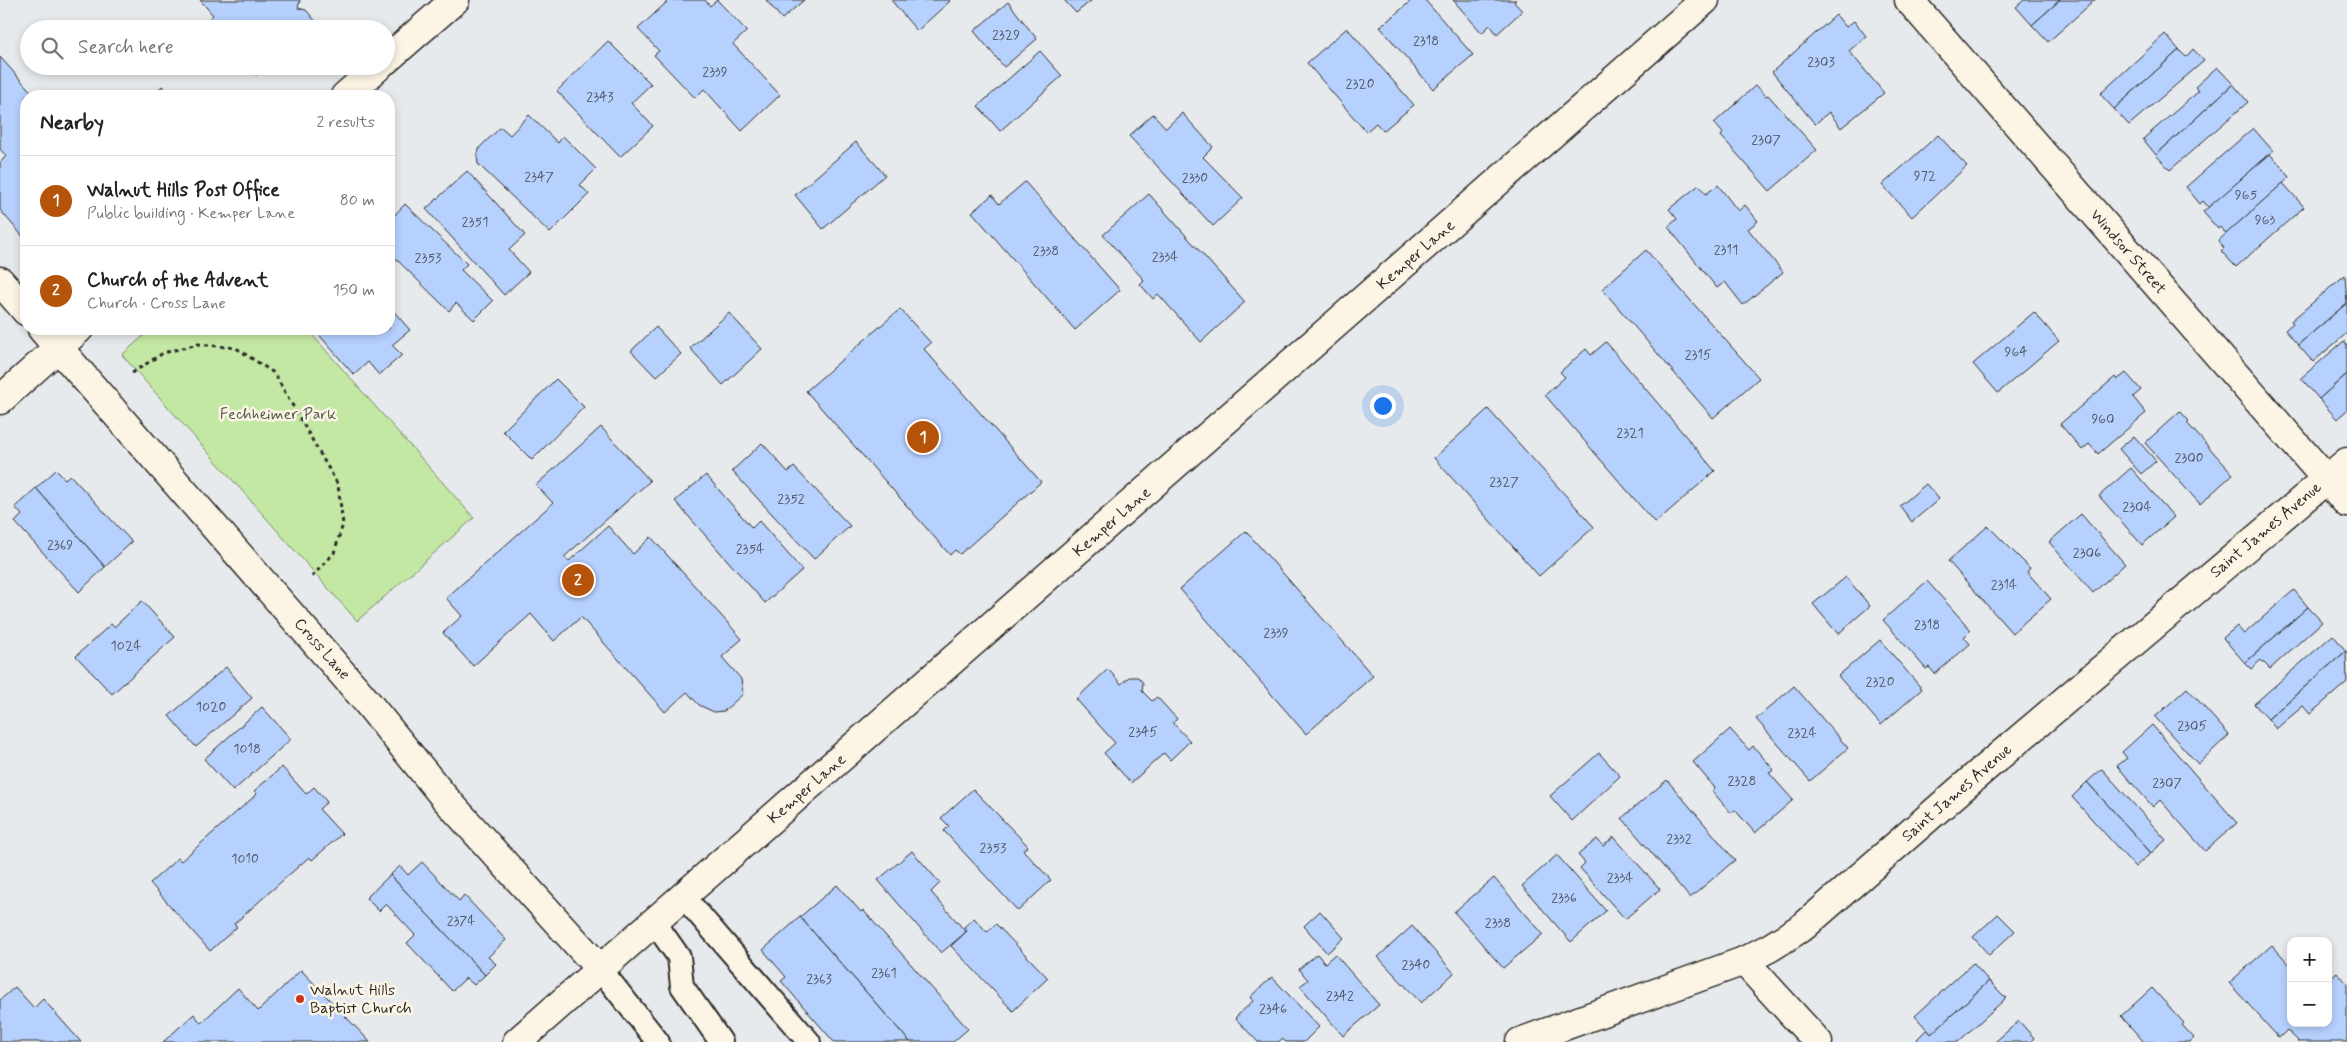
<!DOCTYPE html>
<meta charset="utf-8">
<style>
body{margin:0;font-family:Mynerve,sans-serif;background:#f6f6f6;color:#222}
.controls{position:absolute;right:15px;bottom:15px;display:grid;overflow:hidden;border-radius:10px;box-shadow:0 2px 8px #0003}
.controls button{width:45px;height:45px;display:grid;place-items:center;padding:0;border:0;border-bottom:1px solid #e0e0e0;background:#fff;color:#222;font:25px sans-serif}
.you{position:absolute;left:1382px;top:405px;width:18px;height:18px;margin:-12px;border:4px solid #fff;border-radius:50%;background:#1a73e8;box-shadow:0 0 0 8px #1a73e833}
.badge{display:grid;place-items:center;width:32px;height:32px;border-radius:50%;background:#b45309;color:#fff;font-size:16px;font-weight:700}
.pin{position:absolute;translate:-50% -50%;border:2px solid #fff;box-shadow:0 1px 5px #0006}
.list{margin:0;padding:0;list-style:none}
h2{display:flex;justify-content:space-between;align-items:center;height:65px;margin:0;padding:0 20px;font-size:21px}
h2 small{font-size:16px;font-weight:400;color:#767676}
.list li{display:grid;grid-template-columns:32px 1fr auto;gap:15px;align-items:center;box-sizing:border-box;height:90px;padding:0 20px;border-top:1px solid #e0e0e0}
.list b{display:block;font-size:19px;white-space:nowrap}
.list p{margin:0;font-size:16px;white-space:nowrap;color:#767676}
.list em{font-size:16px;font-style:normal;color:#767676}
.icon{flex:none;width:28px;height:28px;fill:none;stroke:currentColor;stroke-width:2;stroke-linecap:round;stroke-linejoin:round}
.map{position:relative;flex:none;width:2347px;height:1042px;overflow:hidden}
.search{position:absolute;background:#fff;box-shadow:0 2px 8px #0003;left:20px;top:20px;width:375px;height:55px;display:flex;align-items:center;gap:12px;box-sizing:border-box;padding:0 18px;border-radius:28px;color:#767676;font-size:19px}
.panel{position:absolute;background:#fff;box-shadow:0 2px 8px #0003;left:20px;top:90px;width:375px;height:245px;border-radius:20px}
.map>svg:first-child{display:block}
.green{fill:#c3e8a3;stroke:#778a67}
.building{fill:#b6d1fe;stroke:#2b2b2b}
.lines{fill:none;stroke-linecap:round;stroke-linejoin:round}
.lane-casing{stroke:#2b2b2b;stroke-width:26}
.street-casing{stroke:#2b2b2b;stroke-width:31}
.path{stroke:#2b2b2b;stroke-width:3;stroke-dasharray:4 4;stroke-linecap:butt}
.lane{stroke:#fcf5e5;stroke-width:22}
.street{stroke:#fcf5e5;stroke-width:28}
.poi-dot{fill:#c8321e;stroke:#fcf5e5;stroke-width:2}
.labels{text-anchor:middle;dominant-baseline:central;stroke-width:5;stroke-linejoin:round;paint-order:stroke}
.number-label{font-size:14px;fill:#4e5460}
.street-label{font-size:16px;fill:#2b2b2b;stroke:#fcf5e5}
.park-label{font-size:16px;fill:#515a49;stroke:#fcf5e5}
.poi-label{font-size:16px;fill:#2b2b2b;stroke:#fcf5e5;text-anchor:start}
</style>
<div class="map">
<svg width="2347" height="1042" viewBox="0 0 2347 1042">
<rect width="100%" height="100%" fill="#e7eaec"/>
<filter id="ink" filterUnits="userSpaceOnUse"><feTurbulence type="fractalNoise" baseFrequency=".02" numOctaves="2"/><feDisplacementMap in="SourceGraphic" scale="10" xChannelSelector="R" yChannelSelector="G"/><feConvolveMatrix kernelMatrix="1 2 1 2 8 2 1 2 1" color-interpolation-filters="sRGB"/></filter>
<g filter="url(#ink)">
<polygon class="green" points="151,329 307,329 474,518 357,621 122,355"/>
<g class="building">
<polygon points="200,0 300,0 298,8 306,10 318,24 313,29 215,29 208,20 213,15"/>
<polygon points="669,0 705,0 710,6 717,0 747,31 733,44 780,95 742,131 704,89 695,98 654,55 659,51 638,29"/>
<polygon points="766,0 804,0 782,19"/>
<polygon points="891,0 949,0 950,1 917,31"/>
<polygon points="1064,0 1092,0 1076,13"/>
<polygon points="1412,0 1425,0 1473,55 1433,89 1380,27"/>
<polygon points="1453,0 1516,0 1514,2 1522,11 1497,34 1490,25 1482,33"/>
<polygon points="2024,0 2060,0 2032,25 2016,7"/>
<polygon points="2060,0 2095,0 2048,42 2032,25"/>
<polygon points="1008,2 1037,39 1004,67 974,31"/>
<polygon points="1836,15 1846,27 1854,21 1866,36 1849,51 1884,93 1841,128 1829,112 1815,124 1772,72"/>
<polygon points="1347,28 1414,105 1383,131 1376,123 1366,132 1307,63"/>
<polygon points="2165,34 2179,50 2114,109 2100,94"/>
<polygon points="608,41 651,84 631,103 653,126 620,157 557,91"/>
<polygon points="2193,49 2204,61 2129,125 2114,109 2179,50 2186,57"/>
<polygon points="1040,51 1062,76 1000,131 978,106"/>
<polygon points="0,57 35,96 26,96 25,239 0,210 0,163 6,156 0,149"/>
<polygon points="249,66 267,66 256,75"/>
<polygon points="2217,67 2233,84 2156,155 2143,139 2199,91 2195,87"/>
<polygon points="2233,84 2248,102 2170,170 2156,155"/>
<polygon points="1756,85 1766,96 1768,95 1817,150 1770,191 1721,136 1723,133 1714,123"/>
<polygon points="162,86 170,96 151,96"/>
<polygon points="1182,113 1213,147 1203,157 1243,198 1213,226 1129,136 1153,114 1166,128"/>
<polygon points="529,115 558,143 563,136 596,169 580,185 589,194 550,233 478,164 477,156 480,147 501,127 510,135"/>
<polygon points="2253,128 2273,151 2209,208 2203,201 2200,204 2186,187"/>
<polygon points="1938,135 1967,166 1912,217 1882,185"/>
<polygon points="856,142 885,175 823,229 795,195"/>
<polygon points="2270,154 2290,177 2226,234 2220,227 2218,229 2203,212"/>
<polygon points="467,171 525,235 509,250 529,272 504,295 426,209"/>
<polygon points="1025,182 1120,290 1075,330 972,212 992,195 999,204"/>
<polygon points="2283,183 2304,207 2236,267 2221,251 2224,248 2218,241"/>
<polygon points="1699,185 1706,194 1718,185 1738,211 1745,205 1758,221 1748,229 1783,272 1743,305 1725,282 1717,288 1668,227 1677,219 1669,209"/>
<polygon points="1149,194 1245,302 1201,342 1158,294 1153,299 1140,284 1144,280 1103,235"/>
<polygon points="405,204 467,264 461,270 493,301 474,320 456,303 449,311 389,252 389,221"/>
<polygon points="1646,250 1759,378 1713,418 1602,289"/>
<polygon points="2345,275 2347,303 2298,345 2285,330 2293,323 2291,321"/>
<polygon points="2347,303 2347,333 2313,362 2298,345"/>
<polygon points="389,306 410,330 392,345 402,355 379,375 368,362 354,375 314,329 389,329"/>
<polygon points="900,309 931,343 924,349 1041,482 960,554 955,550 950,555 806,391"/>
<polygon points="2034,312 2059,341 1998,393 1973,364"/>
<polygon points="729,313 762,349 723,385 690,348"/>
<polygon points="656,327 681,354 656,377 631,351"/>
<polygon points="2344,341 2347,345 2347,374 2319,399 2301,378"/>
<polygon points="1606,342 1715,471 1655,523 1545,395 1565,377 1560,372 1586,349 1591,355"/>
<polygon points="2126,373 2141,390 2133,397 2146,413 2098,454 2089,444 2082,450 2060,424 2115,377 2117,380"/>
<polygon points="2347,374 2347,410 2337,419 2319,399"/>
<polygon points="556,379 584,407 532,460 503,431"/>
<polygon points="1488,409 1594,527 1539,576 1434,458"/>
<polygon points="2180,411 2189,421 2187,423 2233,474 2200,504 2145,443"/>
<polygon points="601,427 650,481 564,557 569,561 608,526 633,554 651,537 742,639 722,657 741,679 743,694 724,711 714,712 699,705 687,692 665,712 581,617 554,641 531,614 473,666 443,633 462,616 446,598 553,503 536,485"/>
<polygon points="2134,436 2156,461 2141,474 2119,449"/>
<polygon points="762,443 788,472 794,467 850,526 814,559 732,471"/>
<polygon points="2131,468 2174,517 2142,545 2099,496"/>
<polygon points="56,470 65,479 70,475 132,542 105,567 36,488"/>
<polygon points="706,475 752,528 759,521 802,570 765,603 675,501"/>
<polygon points="1926,484 1939,499 1912,522 1900,506"/>
<polygon points="36,488 105,567 79,592 15,522 22,515 15,507"/>
<polygon points="2081,514 2125,564 2093,593 2049,542"/>
<polygon points="1988,526 2030,568 2027,572 2051,599 2012,633 1948,561"/>
<polygon points="1246,531 1373,676 1306,734 1180,589"/>
<polygon points="1846,577 1870,606 1838,634 1813,604"/>
<polygon points="1927,581 1971,630 1964,637 1970,644 1935,674 1929,667 1926,669 1883,620"/>
<polygon points="2294,590 2308,607 2245,663 2223,638 2237,626 2244,634"/>
<polygon points="142,601 175,637 112,694 76,656 111,624 114,627"/>
<polygon points="2308,607 2322,622 2270,669 2261,660 2251,669 2245,663"/>
<polygon points="2333,635 2346,651 2268,719 2254,704"/>
<polygon points="1880,640 1922,689 1881,725 1838,676"/>
<polygon points="2346,651 2347,682 2310,714 2303,706 2276,729 2268,719"/>
<polygon points="226,667 252,698 196,747 169,716"/>
<polygon points="1108,669 1121,684 1129,677 1138,677 1143,683 1142,691 1152,701 1157,697 1177,719 1173,723 1190,741 1170,760 1164,753 1131,783 1104,753 1115,743 1076,699"/>
<polygon points="1794,686 1848,748 1810,781 1756,719"/>
<polygon points="2187,688 2229,735 2198,764 2155,717"/>
<polygon points="262,707 291,739 233,791 204,759"/>
<polygon points="2152,725 2237,823 2205,851 2160,800 2153,807 2117,766 2127,758 2122,752"/>
<polygon points="1730,729 1749,750 1753,746 1774,770 1769,773 1793,800 1755,833 1735,810 1731,813 1712,791 1715,788 1693,762"/>
<polygon points="1599,753 1620,776 1572,821 1550,796"/>
<polygon points="282,767 306,794 314,787 327,802 319,809 342,834 312,860 309,857 234,924 237,927 210,951 150,883 178,858 181,861 257,794 254,791"/>
<polygon points="2102,769 2166,840 2151,853 2087,782"/>
<polygon points="1667,780 1735,860 1690,898 1622,818"/>
<polygon points="2087,782 2151,853 2135,867 2072,797"/>
<polygon points="973,789 1028,846 1023,850 1051,880 1018,911 944,831 949,826 941,818"/>
<polygon points="1614,837 1660,889 1625,919 1580,868 1585,863 1578,855 1597,839 1603,846"/>
<polygon points="912,851 940,883 931,892 966,932 941,953 878,880"/>
<polygon points="1557,855 1606,911 1571,942 1522,886"/>
<polygon points="422,862 459,901 464,895 506,940 488,957 496,964 485,975 390,875 400,866 408,875"/>
<polygon points="390,875 485,975 474,985 466,978 452,991 407,943 415,935 386,904 379,911 366,898"/>
<polygon points="1494,878 1543,934 1503,968 1454,912"/>
<polygon points="837,885 861,912 863,910 968,1029 953,1042 910,1042 800,917"/>
<polygon points="1320,911 1344,938 1327,953 1304,926"/>
<polygon points="1998,914 2015,931 1989,955 1973,937"/>
<polygon points="800,917 910,1042 834,1042 781,981 786,977 763,950"/>
<polygon points="974,918 987,932 996,924 1048,978 1013,1011 951,946 967,931 964,927"/>
<polygon points="1412,926 1454,973 1421,1003 1378,957"/>
<polygon points="2272,945 2291,966 2291,1023 2328,1023 2328,980 2337,972 2347,983 2347,1042 2297,1042 2298,1041 2287,1030 2279,1038 2229,983"/>
<polygon points="1317,954 1325,963 1335,954 1379,1005 1343,1036 1300,986 1308,980 1299,969"/>
<polygon points="1973,963 1989,981 1931,1034 1915,1016"/>
<polygon points="301,970 370,1042 163,1042 194,1014 201,1023 238,988 258,1011"/>
<polygon points="1272,977 1319,1027 1304,1042 1286,1042 1282,1039 1278,1042 1258,1042 1235,1018 1253,1001 1250,997"/>
<polygon points="1989,981 2006,998 1958,1042 1920,1042 1917,1039 1927,1029 1931,1034"/>
<polygon points="15,987 34,1008 43,999 81,1042 0,1042 0,1000"/>
<polygon points="2152,988 2184,1023 2182,1025 2194,1038 2190,1042 2144,1042 2121,1016"/>
<polygon points="2019,1021 2034,1038 2030,1042 1995,1042"/>
</g>
<g class="lines">
<defs>
<g id="lane">
<polyline points="684,897 809,1042"/>
<polyline points="655,923 679,957 682,986 721,1042"/>
<polyline points="601,970 658,1042"/>
</g>
<g id="street">
<polyline points="1909,0 2347,503"/>
<polyline points="386,60 455,0"/>
<polyline points="345,96 379,66"/>
<polyline points="0,281 26,311"/>
<polyline points="42,329 362,696 444,797 601,970"/>
<polyline points="0,400 79,329"/>
<polyline points="1744,961 1818,1042"/>
<polyline points="517,1042 1705,0"/>
<polyline points="1520,1042 1744,961 1771,947 1804,926 1985,768 2347,462"/>
</g>
</defs>
<use href="#lane" class="lane-casing"/>
<use href="#street" class="street-casing"/>
<polyline class="path" points="132,373 163,353 198,344 236,348 274,373 338,485 343,524 334,553 310,579"/>
<use href="#lane" class="lane"/>
<use href="#street" class="street"/>
</g>
</g>
<circle class="poi-dot" cx="300" cy="999" r="5"/>
<g class="labels">
<g class="number-label">
<text x="1006" y="35">2329</text>
<text x="1426" y="41">2318</text>
<text x="1821" y="62">2303</text>
<text x="715" y="72">2339</text>
<text x="1360" y="84">2320</text>
<text x="600" y="97">2343</text>
<text x="1766" y="140">2307</text>
<text x="1925" y="176">972</text>
<text x="539" y="177">2347</text>
<text x="1195" y="178">2330</text>
<text x="2246" y="195">965</text>
<text x="2265" y="220">963</text>
<text x="475" y="222">2351</text>
<text x="1726" y="250">2311</text>
<text x="1046" y="251">2338</text>
<text x="1165" y="257">2334</text>
<text x="428" y="258">2353</text>
<text x="2016" y="352">964</text>
<text x="1698" y="355">2315</text>
<text x="2103" y="419">960</text>
<text x="1630" y="433">2321</text>
<text x="2189" y="458">2300</text>
<text x="1504" y="482">2327</text>
<text x="791" y="499">2352</text>
<text x="2137" y="507">2304</text>
<text x="60" y="545">2369</text>
<text x="750" y="549">2354</text>
<text x="2087" y="553">2306</text>
<text x="2004" y="585">2314</text>
<text x="1927" y="625">2318</text>
<text x="1276" y="633">2339</text>
<text x="126" y="646">1024</text>
<text x="1880" y="682">2320</text>
<text x="211" y="707">1020</text>
<text x="2192" y="726">2305</text>
<text x="1143" y="732">2345</text>
<text x="1802" y="733">2324</text>
<text x="247" y="749">1018</text>
<text x="1742" y="781">2328</text>
<text x="2167" y="783">2307</text>
<text x="1679" y="839">2332</text>
<text x="993" y="848">2353</text>
<text x="245" y="859">1010</text>
<text x="1620" y="878">2334</text>
<text x="1564" y="898">2336</text>
<text x="461" y="921">2374</text>
<text x="1498" y="923">2338</text>
<text x="1416" y="965">2340</text>
<text x="884" y="973">2361</text>
<text x="819" y="979">2363</text>
<text x="1340" y="996">2342</text>
<text x="1273" y="1009">2346</text>
</g>
<g class="street-label">
<text transform="translate(2128 252) rotate(49)">Windsor Street</text>
<text transform="translate(1416 255) rotate(-41)">Kemper Lane</text>
<text transform="translate(1112 522) rotate(-41)">Kemper Lane</text>
<text transform="translate(2266 530) rotate(-40)">Saint James Avenue</text>
<text transform="translate(322 649) rotate(49)">Cross Lane</text>
<text transform="translate(807 789) rotate(-41)">Kemper Lane</text>
<text transform="translate(1957 793) rotate(-41)">Saint James Avenue</text>
</g>
<g class="park-label">
<text x="278" y="414">Fechheimer Park</text>
</g>
<g class="poi-label">
<text x="310" y="990">Walnut Hills<tspan x="310" dy="18">Baptist Church</tspan></text>
</g>
</g>
</svg>
<div class="controls">
<button>+</button>
<button>−</button>
</div>
<div class="you"></div>
<div class="pin badge" style="left:923px;top:437px">1</div>
<div class="pin badge" style="left:578px;top:580px">2</div>
<div class="search"><svg class="icon" aria-label="search" viewBox="0 0 24 24"><circle cx="10" cy="10" r="6"/><path d="M15 15l6 6"/></svg>Search here</div>
<section class="panel">
<h2>Nearby<small>2 results</small></h2>
<ul class="list">
<li><span class="badge">1</span><div><b>Walnut Hills Post Office</b><p>Public building · Kemper Lane</p></div><em>80 m</em></li>
<li><span class="badge">2</span><div><b>Church of the Advent</b><p>Church · Cross Lane</p></div><em>150 m</em></li>
</ul>
</section>
</div>
